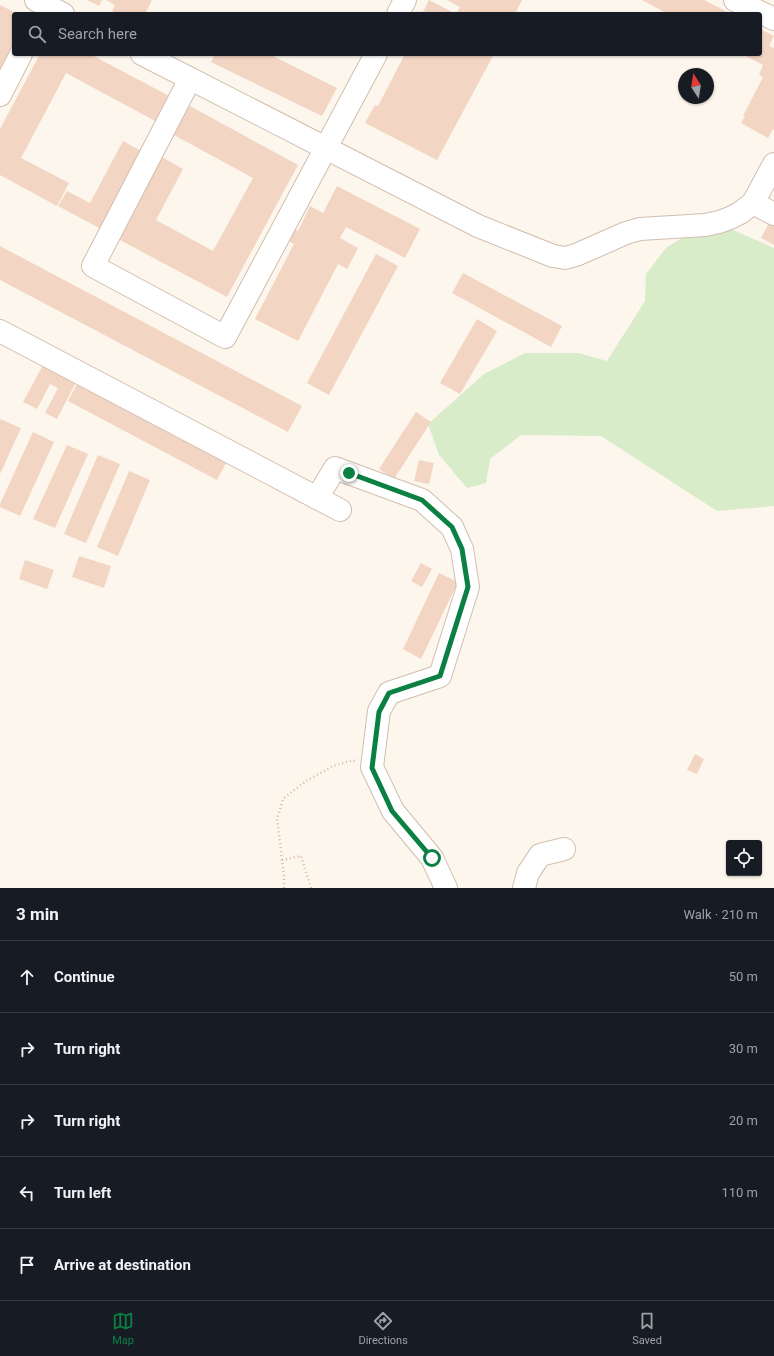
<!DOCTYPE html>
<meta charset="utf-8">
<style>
body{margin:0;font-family:Roboto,sans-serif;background:#242831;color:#f1f3f6}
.controls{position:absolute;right:12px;bottom:12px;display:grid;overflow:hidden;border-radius:4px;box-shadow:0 1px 3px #0004}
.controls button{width:36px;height:36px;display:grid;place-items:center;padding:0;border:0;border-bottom:1px solid #363941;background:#171b24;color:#f1f3f6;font:20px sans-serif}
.compass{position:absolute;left:678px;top:68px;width:36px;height:36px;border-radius:50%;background:#171b24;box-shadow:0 1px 3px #0004;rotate:348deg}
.stop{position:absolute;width:12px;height:12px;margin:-9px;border:3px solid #0b8043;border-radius:50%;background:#fff}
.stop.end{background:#0b8043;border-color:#fff;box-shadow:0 1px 4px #0008}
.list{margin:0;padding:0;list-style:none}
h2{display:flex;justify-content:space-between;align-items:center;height:52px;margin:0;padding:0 16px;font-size:17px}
h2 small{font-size:13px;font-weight:400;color:#9ea1a6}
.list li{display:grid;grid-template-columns:26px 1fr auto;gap:12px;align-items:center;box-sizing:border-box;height:72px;padding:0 16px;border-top:1px solid #363941}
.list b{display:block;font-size:15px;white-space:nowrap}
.list em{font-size:13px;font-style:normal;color:#9ea1a6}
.icon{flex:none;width:22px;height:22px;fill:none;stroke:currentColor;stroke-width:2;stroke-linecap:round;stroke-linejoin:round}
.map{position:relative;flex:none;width:774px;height:888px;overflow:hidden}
.search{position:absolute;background:#171b24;box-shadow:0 1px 3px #0004;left:12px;right:12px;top:12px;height:44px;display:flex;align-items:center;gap:10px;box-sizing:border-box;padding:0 14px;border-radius:4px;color:#9ea1a6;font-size:15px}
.sheet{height:412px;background:#171b24}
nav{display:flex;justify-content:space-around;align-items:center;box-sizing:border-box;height:56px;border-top:1px solid #363941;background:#171b24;font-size:11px;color:#9ea1a6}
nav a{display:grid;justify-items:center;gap:2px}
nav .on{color:#0b8043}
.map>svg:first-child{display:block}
.green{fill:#d8ecc9}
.building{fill:#f3d5c3}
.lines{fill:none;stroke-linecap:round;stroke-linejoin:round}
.minor-casing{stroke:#d1beb0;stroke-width:24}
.path{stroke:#d9b8a5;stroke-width:2.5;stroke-dasharray:1 3;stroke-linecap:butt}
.minor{stroke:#fff;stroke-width:22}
.route{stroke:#0b8043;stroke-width:5}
</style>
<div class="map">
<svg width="774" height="888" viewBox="0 0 774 888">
<rect width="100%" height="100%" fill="#fdf6ec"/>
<polygon class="green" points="731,229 774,248 774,506 717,511 601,436 521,435 490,459 486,483 467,488 439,455 428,424 484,374 525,353 578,353 607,361 645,301 646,274 666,248 691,232"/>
<g class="building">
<polygon points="87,0 102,0 99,6"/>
<polygon points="106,0 152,0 145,14 117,14 112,11 115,5"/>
<polygon points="429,0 456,14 422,14"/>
<polygon points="447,0 522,0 515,14 456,14 460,7"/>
<polygon points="642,0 704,0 731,14 668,14"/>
<polygon points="0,5 18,14 14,14 14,42 0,69"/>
<polygon points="760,29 774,36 769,46 774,48 774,130 773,129 768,138 741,123 745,116 743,116 763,77 759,75 763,65 742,54 760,54"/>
<polygon points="40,54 90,54 171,97 157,122 66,73 21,158 69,183 57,206 0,175 0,129"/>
<polygon points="215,54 269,54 337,88 322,116 211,62"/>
<polygon points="405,54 494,54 437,160 365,123 375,105 378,106"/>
<polygon points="188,105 298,165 227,297 118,239 162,157 183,169 156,220 213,251 253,178 172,134"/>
<polygon points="123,141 143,152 101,229 58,206 67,191 90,203"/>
<polygon points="337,186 420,229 405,258 346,227 340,238 358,248 347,269 338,264 298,341 255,319 294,244 285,239 291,227 298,231 310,206 323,213"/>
<polygon points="769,223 774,226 774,245 761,238"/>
<polygon points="0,246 302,406 288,432 0,280"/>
<polygon points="376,254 398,266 329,395 307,383"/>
<polygon points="463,273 562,326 551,347 452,293"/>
<polygon points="477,319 497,331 460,394 440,383"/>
<polygon points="43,365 76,382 57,419 45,413 58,388 50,384 37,409 23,402"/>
<polygon points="78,382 227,461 217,480 68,401"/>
<polygon points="416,412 431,422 394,479 379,469"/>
<polygon points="0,419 21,428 0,474"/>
<polygon points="33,432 54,442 20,516 0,507 0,504"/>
<polygon points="67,445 88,454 55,528 33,519"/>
<polygon points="98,455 120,464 86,543 64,534"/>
<polygon points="419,460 434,463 429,484 414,481"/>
<polygon points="129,471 150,480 118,556 97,547"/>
<polygon points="79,556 111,566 104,588 72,577"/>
<polygon points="25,560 54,570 47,589 19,579"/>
<polygon points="421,563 432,569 422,587 411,581"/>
<polygon points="439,573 458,582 421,659 403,649"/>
<polygon points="695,754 704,759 697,774 687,770"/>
</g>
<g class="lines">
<defs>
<g id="minor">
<polyline points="36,0 63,14"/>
<polyline points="735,0 774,19"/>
<polyline points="398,14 405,0"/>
<polyline points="142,54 478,226 553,256 565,258 576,255 626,233 640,229 705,225 719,222 730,218 740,213 753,203 774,164"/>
<polyline points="190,79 93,266 225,337 376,54"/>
<polyline points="0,95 21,54"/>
<polyline points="753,203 774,214"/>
<polyline points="0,331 340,510"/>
<polyline points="317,498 335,468 422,500 452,527 462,549 468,587 440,676 389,693 379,711 372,767 393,811 432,858 446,888"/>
<polyline points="524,888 528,873 540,855 564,849"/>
</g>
</defs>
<use href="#minor" class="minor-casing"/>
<g class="path">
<polyline points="282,860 301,856 311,888"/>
<polyline points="284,888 284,876 277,819 283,799 306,781 333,766 353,760 355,761"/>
</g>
<use href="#minor" class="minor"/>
</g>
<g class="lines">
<polyline class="route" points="349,473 422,500 452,527 462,549 468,587 440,676 389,693 379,712 372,768 392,811 432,858"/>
</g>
</svg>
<div class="controls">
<button><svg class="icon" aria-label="locate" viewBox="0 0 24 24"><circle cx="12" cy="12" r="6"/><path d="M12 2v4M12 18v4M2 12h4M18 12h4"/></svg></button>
</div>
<svg class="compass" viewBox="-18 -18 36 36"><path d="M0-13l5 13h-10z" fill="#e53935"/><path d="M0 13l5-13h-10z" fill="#9ea1a6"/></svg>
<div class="stop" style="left:432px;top:858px"></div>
<div class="stop end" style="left:349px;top:473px"></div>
<div class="search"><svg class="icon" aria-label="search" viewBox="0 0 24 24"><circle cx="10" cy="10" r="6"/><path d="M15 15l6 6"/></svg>Search here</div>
</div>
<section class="sheet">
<h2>3 min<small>Walk · 210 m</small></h2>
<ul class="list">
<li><svg class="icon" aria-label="ahead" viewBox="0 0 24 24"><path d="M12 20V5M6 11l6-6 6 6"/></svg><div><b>Continue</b></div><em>50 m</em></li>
<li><svg class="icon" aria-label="right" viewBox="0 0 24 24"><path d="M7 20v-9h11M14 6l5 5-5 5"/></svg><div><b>Turn right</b></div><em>30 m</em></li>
<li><svg class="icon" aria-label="right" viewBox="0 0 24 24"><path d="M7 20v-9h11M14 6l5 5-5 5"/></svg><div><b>Turn right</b></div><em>20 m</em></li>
<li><svg class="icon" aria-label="left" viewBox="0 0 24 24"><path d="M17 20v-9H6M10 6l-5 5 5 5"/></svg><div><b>Turn left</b></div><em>110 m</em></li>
<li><svg class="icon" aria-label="arrive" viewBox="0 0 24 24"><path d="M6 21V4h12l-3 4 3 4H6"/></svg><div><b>Arrive at destination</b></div></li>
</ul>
</section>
<nav>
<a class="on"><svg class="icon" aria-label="map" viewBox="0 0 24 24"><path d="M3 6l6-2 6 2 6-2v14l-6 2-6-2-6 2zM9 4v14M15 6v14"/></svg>Map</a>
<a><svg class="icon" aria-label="directions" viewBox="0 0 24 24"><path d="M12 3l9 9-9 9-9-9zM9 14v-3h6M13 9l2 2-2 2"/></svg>Directions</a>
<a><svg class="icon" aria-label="saved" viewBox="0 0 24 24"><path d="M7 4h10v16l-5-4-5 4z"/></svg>Saved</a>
</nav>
